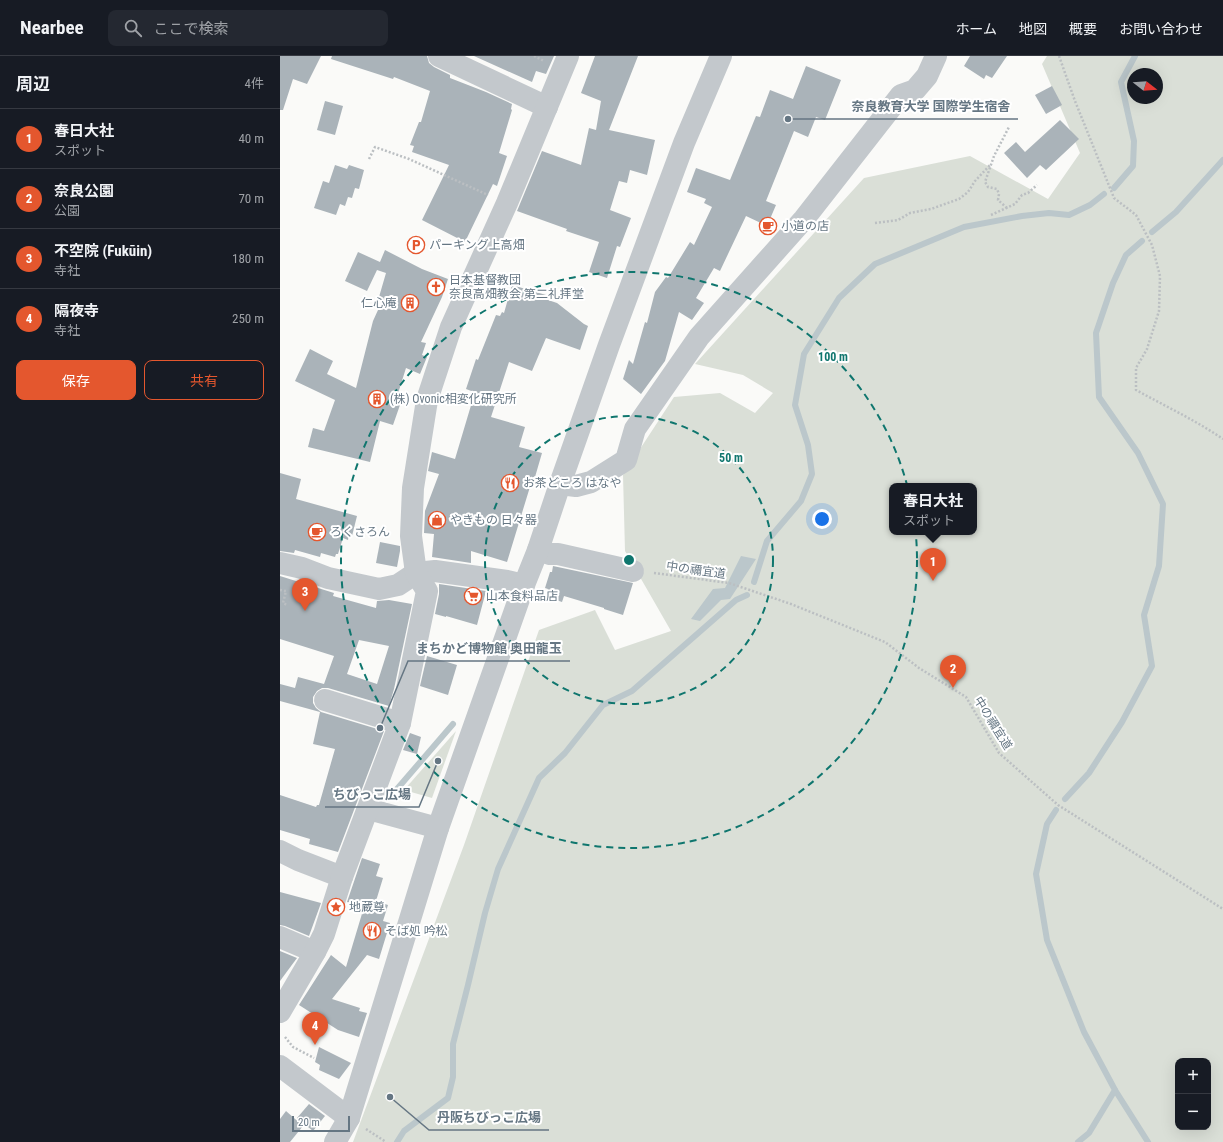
<!DOCTYPE html>
<html lang="ja">
<meta charset="utf-8">
<style>
body{margin:0;font-family:"Roboto Condensed","Noto Sans JP",sans-serif;background:#242831;color:#f1f3f6}
.controls{position:absolute;right:12px;bottom:12px;display:grid;overflow:hidden;border-radius:8px;box-shadow:0 4px 16px #0002}
.controls button{width:36px;height:36px;display:grid;place-items:center;padding:0;border:0;border-bottom:1px solid #363941;background:#171b24;color:#f1f3f6;font:20px sans-serif}
.compass{position:absolute;left:847px;top:12px;width:36px;height:36px;border-radius:50%;background:#171b24;box-shadow:0 4px 16px #0002;rotate:107deg}
.scale{position:absolute;left:12px;bottom:10px;width:58px;box-sizing:border-box;padding-left:4px;border:2px solid #657683;border-top:0;font-size:11px;line-height:14px;white-space:nowrap;color:#657683;-webkit-text-stroke:3px #fff;paint-order:stroke}
.you{position:absolute;left:542px;top:463px;width:14px;height:14px;margin:-10px;border:3px solid #fff;border-radius:50%;background:#1a73e8;box-shadow:0 0 0 6px #1a73e833}
.badge{display:grid;place-items:center;width:26px;height:26px;border-radius:50%;background:#e4572e;color:#fff;font-size:13px;font-weight:700}
.pin{position:absolute;translate:-50% -33px;filter:drop-shadow(0 1px 2px #0008)}
.pin::after{content:'';position:absolute;top:21px;width:14px;height:12px;background:inherit;clip-path:polygon(0 0,100% 0,50% 100%)}
.popup{position:absolute;left:609px;top:427px;width:88px;height:52px;box-sizing:border-box;display:grid;place-content:center;border-radius:8px;background:#171b24;filter:drop-shadow(0 1px 3px #0005);font-size:13px;white-space:nowrap;color:#9ea1a6}
.popup b{font-size:15px;color:#f1f3f6}
.popup::after{content:'';position:absolute;left:50%;top:100%;margin-left:-8px;border:8px solid transparent;border-top-color:#171b24}
.list{margin:0;padding:0;list-style:none}
h2{display:flex;justify-content:space-between;align-items:center;height:52px;margin:0;padding:0 16px;font-size:17px}
h2 small{font-size:13px;font-weight:400;color:#9ea1a6}
.list li{display:grid;grid-template-columns:26px 1fr auto;gap:12px;align-items:center;box-sizing:border-box;height:60px;padding:0 16px;border-top:1px solid #363941}
.list b{display:block;font-size:15px;white-space:nowrap}
.list p{margin:0;font-size:13px;white-space:nowrap;color:#9ea1a6}
.list em{font-size:13px;font-style:normal;color:#9ea1a6}
.actions{display:flex;gap:8px;padding:12px 16px}
.actions a{flex:1;padding:9px 0;border:1px solid #e4572e;border-radius:8px;text-align:center;font-size:14px;color:#e4572e}
.actions .main{background:#e4572e;color:#fff}
.icon{flex:none;width:22px;height:22px;fill:none;stroke:currentColor;stroke-width:2;stroke-linecap:round;stroke-linejoin:round}
.map{position:relative;flex:none;width:943px;height:1086px;overflow:hidden}
header{display:flex;align-items:center;gap:24px;box-sizing:border-box;height:56px;padding:0 20px;background:#171b24;border-bottom:1px solid #363941}
header strong{font-size:19px}
nav{display:flex;gap:22px;margin-inline-start:auto;font-size:14px}
.search{width:280px;height:36px;background:#242831;display:flex;align-items:center;gap:10px;box-sizing:border-box;padding:0 14px;border-radius:8px;color:#9ea1a6;font-size:15px}
main{display:flex}
aside{flex:1;background:#171b24}
.map>svg:first-child{display:block}
.green{fill:#dadfd7;fill-rule:evenodd}
.water{fill:#bbc7cb}
.lines{fill:none;stroke-linecap:round;stroke-linejoin:round}
.stream{stroke:#bbc7cb;stroke-width:6}
.building{fill:#aab3b9;fill-rule:evenodd}
.path{stroke:#bbbfc2;stroke-width:2.5;stroke-dasharray:2 2;stroke-linecap:butt}
.minor{stroke:#c3c8cc;stroke-width:22}
.ring{fill:none;stroke:#0f766e;stroke-width:2;stroke-dasharray:7 5}
.labels{text-anchor:middle;dominant-baseline:central;stroke-width:4;stroke-linejoin:round;paint-order:stroke}
.poi-label{font-size:12px;fill:#657683;stroke:#fff;text-anchor:start}
.street-label{font-size:12px;fill:#657683;stroke:#fff}
.centre{fill:#0f766e;stroke:#fff;stroke-width:2}
.ring-label{font-size:12px;text-anchor:middle;font-weight:bold;fill:#0f766e;stroke:#fff;stroke-width:4;stroke-linejoin:round;paint-order:stroke}
.leader{fill:none;stroke:#657683;stroke-width:1.5}
.callout-dot{fill:#657683;stroke:#fff;stroke-width:1.5}
.callout-label{font-size:13px;text-anchor:middle;font-weight:bold;fill:#657683;stroke:#fff;stroke-width:4;stroke-linejoin:round;paint-order:stroke}
</style>
<header>
<strong>Nearbee</strong>
<div class="search"><svg class="icon" aria-label="search" viewBox="0 0 24 24"><circle cx="10" cy="10" r="6"/><path d="M15 15l6 6"/></svg>ここで検索</div>
<nav><a>ホーム</a><a>地図</a><a>概要</a><a>お問い合わせ</a></nav>
</header>
<main>
<aside>
<h2>周辺<small>4件</small></h2>
<ul class="list">
<li><span class="badge">1</span><div><b>春日大社</b><p>スポット</p></div><em>40 m</em></li>
<li><span class="badge">2</span><div><b>奈良公園</b><p>公園</p></div><em>70 m</em></li>
<li><span class="badge">3</span><div><b>不空院 (Fukūin)</b><p>寺社</p></div><em>180 m</em></li>
<li><span class="badge">4</span><div><b>隔夜寺</b><p>寺社</p></div><em>250 m</em></li>
</ul>
<div class="actions"><a class="main">保存</a><a>共有</a></div>
</aside>
<div class="map">
<svg width="943" height="1086" viewBox="0 0 943 1086">
<rect width="100%" height="100%" fill="#fafaf8"/>
<g class="green">
<path d="M767,0H943V1086H73L184,789L259,574L315,554L335,594L391,575L345,495L343,419L394,341L440,337L475,357L493,337L463,319L415,308L584,122L690,100L768,143L800,97L762,8ZM853,18H877V42H853ZM612,430H694V476H612ZM898,1005H928V1071H898Z"/>
<polygon points="176,675 152,742 124,734"/>
</g>
<polygon class="water" points="461,500 476,503 450,543 441,544 420,565 411,563 433,533 445,532"/>
<g class="lines">
<g class="stream">
<polyline points="834,132 853,110 854,85 841,26 855,0"/>
<polyline points="872,176 896,156 943,104"/>
<polyline points="474,526 487,485 521,445 532,418 528,389 515,349 524,298 559,242 595,208 684,171 742,160 769,157 789,159 810,149 824,138"/>
<polyline points="117,733 173,668"/>
<polyline points="785,743 809,717 842,666 872,610 864,559 879,510 883,448 858,397 819,341 816,277 833,227 846,199 862,185"/>
<polyline points="776,754 767,768 756,818 767,884 804,976 835,1034 809,1077 798,1086"/>
<polyline points="835,1034 868,1086"/>
<polyline points="117,1086 124,1075 168,1042 173,1021 173,988 188,929 205,857 218,813 259,722 285,697 323,649 352,635 456,544 467,539"/>
</g>
</g>
<g class="building">
<polygon points="0,0 41,0 27,28 13,23 3,54 0,54"/>
<polygon points="52,0 147,0 149,7 154,11 170,19 170,22 206,36 232,48 231,53 232,54 219,97 227,100 217,130 213,128 185,186 142,164 169,109 132,96 134,90 130,89 139,66 141,66 150,35 114,21 113,23 51,3"/>
<polygon points="194,0 274,0 266,18 256,15 252,26"/>
<polygon points="315,0 358,0 329,74 375,84 367,119 350,114 347,127 339,125 330,154 351,162 340,191 337,190 327,222 309,216 319,186 286,175 287,173 237,155 262,95 301,109 309,72 316,74 321,45 301,37"/>
<polygon points="690,0 727,0 712,22 706,19 704,23 684,10"/>
<polygon points="526,10 561,24 545,64 536,61 528,81 514,75 486,145 496,149 487,170 466,160 440,215 434,212 416,242 424,247 412,264 399,256 385,305 361,338 343,323 349,304 353,308 365,266 367,267 375,236 386,221 388,222 410,186 414,189 432,151 424,147 426,143 407,136 416,112 450,124 476,60 480,61 490,34 513,43"/>
<polygon points="772,30 782,49 766,58 755,39"/>
<polygon points="45,45 63,50 55,79 37,74"/>
<polygon points="780,64 799,83 766,114 760,109 747,122 724,97 736,86 745,96"/>
<polygon points="55,109 67,113 69,109 84,114 79,133 75,132 72,142 68,141 65,150 60,148 56,159 34,152 43,125 49,127"/>
<polygon points="105,194 142,213 168,223 162,241 141,286 146,287 142,299 147,301 140,318 126,312 115,347 120,349 113,369 100,365 90,406 28,391 33,372 44,375 55,344 15,325 30,293 53,305 47,318 76,332 93,265 103,243 99,241 106,217 97,214 87,235 65,225 78,196 100,206"/>
<polygon points="232,229 266,239 265,243 277,247 304,268 308,270 300,294 266,282 252,315 229,306 211,361 245,371 239,391 262,397 255,421 253,421 227,506 191,495 191,507 152,501 154,478 144,477 145,455 159,418 148,415 152,396 175,403 192,346 191,345 194,336 186,333 196,303 198,304 216,259 220,260 222,256 224,257"/>
<polygon points="0,417 21,423 16,443 77,460 72,480 69,479 68,484 63,482 58,498 56,498 55,501 41,497 40,501 15,494 14,497 0,495"/>
<polygon points="100,486 120,490 120,495 117,511 96,507"/>
<polygon points="273,510 353,527 343,559 324,553 324,552 284,540 282,546 265,540 268,533 265,532 270,516 272,516"/>
<path d="M0,520L54,537L53,540L96,552L97,545L109,544L132,548L114,633L109,650L48,632H42L37,635L33,641V647L36,652L41,656L104,675L58,796L29,788L30,783L0,774V739L36,751L37,749H39L55,693L33,688L40,656L0,645V628L15,632L18,621L44,628L54,600L0,583ZM79,584L109,590L97,628L67,618Z"/>
<polygon points="159,528 206,535 197,569 166,560 166,561 155,558 159,538"/>
<polygon points="147,600 177,609 168,639 140,630"/>
<polygon points="130,677 141,681 137,698 123,694"/>
<polygon points="82,802 100,808 96,820 103,822 96,845 108,849 103,865 110,867 99,903 87,899 52,943 80,952 79,955 87,957 79,981 58,974 19,949 51,899 66,911 84,851 67,846"/>
<polygon points="0,836 41,847 29,880 5,870 0,869"/>
<polygon points="0,895 17,902 0,925"/>
<polygon points="39,991 71,1007 59,1023 39,1014 40,1009 35,1006"/>
<polygon points="29,1048 45,1060 33,1075 17,1062"/>
<polygon points="6,1055 23,1070 10,1086 0,1086 0,1063"/>
</g>
<g class="lines">
<g class="path">
<polyline points="254,0 264,5"/>
<path d="M779,0L795,45L834,142L856,159L872,189L880,220L879,255L867,293L856,312V334C885,350 915,364 943,383"/>
<polyline points="89,103 95,91 129,103 208,139"/>
<polyline points="727,152 718,144 719,138 717,133 708,131 705,126 714,100 729,71"/>
<polyline points="711,159 735,148 742,139 748,137 757,129"/>
<polyline points="595,167 618,164 630,157 651,153 679,143 688,136 695,125 711,108"/>
<polyline points="374,517 449,527 511,548 605,586 639,612 686,641 719,697 778,749 943,853"/>
<polyline points="0,534 6,535 3,547 7,549"/>
<polyline points="5,981 13,991 34,1002"/>
<polyline points="86,1073 106,1086"/>
</g>
<g class="minor">
<polyline points="159,0 267,51"/>
<polyline points="280,428 296,430 311,426 346,404 355,373 419,281 524,163 621,39 635,34 647,20 656,0"/>
<polyline points="258,494 270,498 278,498 353,515"/>
<polyline points="0,507 22,512 48,522 99,533 118,529 136,517 155,515 227,525 244,529"/>
<polyline points="45,644 120,667"/>
<polyline points="88,753 158,772"/>
<polyline points="0,795 18,804 62,821"/>
<polyline points="0,881 35,896"/>
<polyline points="0,956 35,896 44,878 62,821 120,667 147,535 136,517 131,480 133,432 147,344 171,271 227,147 288,0"/>
<polyline points="0,1010 69,1062"/>
<polyline points="55,1086 69,1062 158,772 244,529 258,494 280,428 329,289 404,87 441,0"/>
</g>
</g>
<g class="ring">
<circle cx="349" cy="504" r="144"/>
<circle cx="349" cy="504" r="288"/>
</g>
<defs>
<symbol id="cafe-ring" viewBox="-11 -11 22 22"><circle r="9.5" fill="#fff" stroke="#e4572e" stroke-width="1.5"/><path d="M-5.5-4.5H6V0H3Q3 3.5 0 3.5H-2.5Q-5.5 3.5-5.5 0ZM3-3.2v2h1.7v-2ZM-6 4.5H4V6H-6Z" fill="#e4572e"/></symbol>
<symbol id="parking-ring" viewBox="-11 -11 22 22"><circle r="9.5" fill="#fff" stroke="#e4572e" stroke-width="1.5"/><path d="M-3.5-5.5H1a3.5 3.5 0 0 1 0 7H-1V5.5H-3.5ZM-1-3.4V-.6H.8a1.4 1.4 0 0 0 0-2.8Z" fill="#e4572e"/></symbol>
<symbol id="church-ring" viewBox="-11 -11 22 22"><circle r="9.5" fill="#fff" stroke="#e4572e" stroke-width="1.5"/><path d="M-1.2-6h2.4v3.5h3.3v2.4h-3.3V6h-2.4V-.1h-3.3v-2.4h3.3Z" fill="#e4572e"/></symbol>
<symbol id="building-ring" viewBox="-11 -11 22 22"><circle r="9.5" fill="#fff" stroke="#e4572e" stroke-width="1.5"/><path d="M-4-6H4V6H1V3H-1V6H-4ZM-2.5-4.3h1.7v1.8h-1.7ZM.8-4.3h1.7v1.8H.8ZM-2.5-1h1.7V.8h-1.7ZM.8-1h1.7V.8H.8Z" fill="#e4572e"/></symbol>
<symbol id="restaurant-ring" viewBox="-11 -11 22 22"><circle r="9.5" fill="#fff" stroke="#e4572e" stroke-width="1.5"/><path d="M-5-6h1v4h1v-4h1v4h1v-4h1v5L-1.5 .5V6h-2V.5L-5-1ZM5-6V6H3V1.5H1.5Q1.5-4 5-6Z" fill="#e4572e"/></symbol>
<symbol id="shop-ring" viewBox="-11 -11 22 22"><circle r="9.5" fill="#fff" stroke="#e4572e" stroke-width="1.5"/><path d="M-5-2.5h2.3a2.7 3.5 0 0 1 5.4 0H5L5.5 6h-11ZM-1.5-2.5h3a1.5 2.3 0 0 0-3 0Z" fill="#e4572e"/></symbol>
<symbol id="supermarket-ring" viewBox="-11 -11 22 22"><circle r="9.5" fill="#fff" stroke="#e4572e" stroke-width="1.5"/><path d="M-6-5.5h2.5l.6 2H6L4.5 2H-2.5L-4.4-4H-6ZM-1.5 3.2a1.3 1.3 0 1 0 .1 0ZM3 3.2a1.3 1.3 0 1 0 .1 0Z" fill="#e4572e"/></symbol>
<symbol id="sight-ring" viewBox="-11 -11 22 22"><circle r="9.5" fill="#fff" stroke="#e4572e" stroke-width="1.5"/><path d="M0-6L1.8-2.2L6-1.7L2.9 1.2L3.7 5.4L0 3.3L-3.7 5.4L-2.9 1.2L-6-1.7L-1.8-2.2Z" fill="#e4572e"/></symbol>
</defs>
<g fill-rule="evenodd">
<use href="#cafe-ring" x="478" y="160" width="20" height="20"/>
<use href="#parking-ring" x="126" y="179" width="20" height="20"/>
<use href="#church-ring" x="146" y="221" width="20" height="20"/>
<use href="#building-ring" x="120" y="237" width="20" height="20"/>
<use href="#building-ring" x="87" y="333" width="20" height="20"/>
<use href="#restaurant-ring" x="220" y="417" width="20" height="20"/>
<use href="#shop-ring" x="147" y="454" width="20" height="20"/>
<use href="#cafe-ring" x="27" y="466" width="20" height="20"/>
<use href="#supermarket-ring" x="183" y="530" width="20" height="20"/>
<use href="#sight-ring" x="46" y="841" width="20" height="20"/>
<use href="#restaurant-ring" x="82" y="865" width="20" height="20"/>
</g>
<g class="labels">
<g class="poi-label">
<text x="501" y="170">小道の店</text>
<text x="149" y="189">パーキング上高畑</text>
<text x="169" y="224">日本基督教団<tspan x="169" dy="14">奈良高畑教会 第二礼拝堂</tspan></text>
<text x="117" y="247" text-anchor="end">仁心庵</text>
<text x="110" y="343">(株) Ovonic相変化研究所</text>
<text x="243" y="427">お茶どころ はなや</text>
<text x="170" y="464">やきもの 日々器</text>
<text x="50" y="476">ろくさろん</text>
<text x="206" y="540">山本食料品店</text>
<text x="69" y="851">地蔵尊</text>
<text x="105" y="875">そば処 吟松</text>
</g>
<g class="street-label">
<text transform="translate(416 514) rotate(8)">中の禰宜道</text>
<text transform="translate(713 667) rotate(58)">中の禰宜道</text>
</g>
</g>
<circle cx="349" cy="504" r="6" class="centre"/>
<g class="ring-label">
<text x="553" y="305">100 m</text>
<text x="451" y="406">50 m</text>
</g>
<path class="leader" d="M508 63L563 63H738M100 672L128 605H290M158 705L139 751H45M110 1041L149 1074H269"/>
<g class="callout-dot">
<circle cx="508" cy="63" r="4"/>
<circle cx="100" cy="672" r="4"/>
<circle cx="158" cy="705" r="4"/>
<circle cx="110" cy="1041" r="4"/>
</g>
<g class="callout-label">
<text x="651" y="55">奈良教育大学 国際学生宿舎</text>
<text x="209" y="597">まちかど博物館 奥田龍玉</text>
<text x="92" y="743">ちびっこ広場</text>
<text x="209" y="1066">丹阪ちびっこ広場</text>
</g>
</svg>
<div class="controls">
<button>+</button>
<button>−</button>
</div>
<svg class="compass" viewBox="-18 -18 36 36"><path d="M0-13l5 13h-10z" fill="#e53935"/><path d="M0 13l5-13h-10z" fill="#9ea1a6"/></svg>
<div class="scale">20 m</div>
<div class="you"></div>
<div class="pin badge" style="left:653px;top:525px">1</div>
<div class="popup"><b>春日大社</b>スポット</div>
<div class="pin badge" style="left:673px;top:632px">2</div>
<div class="pin badge" style="left:25px;top:555px">3</div>
<div class="pin badge" style="left:35px;top:989px">4</div>
</div>
</main>
